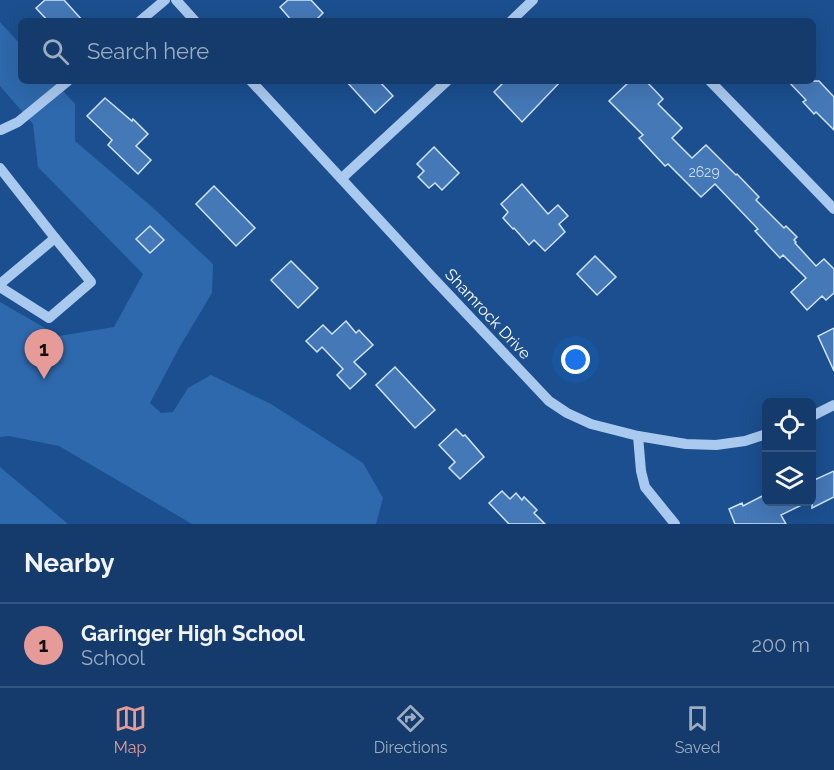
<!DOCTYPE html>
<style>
body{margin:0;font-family:Raleway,sans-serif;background:#214673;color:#f1f3f6}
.controls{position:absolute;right:18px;bottom:18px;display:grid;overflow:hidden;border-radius:9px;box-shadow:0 6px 24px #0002}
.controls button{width:54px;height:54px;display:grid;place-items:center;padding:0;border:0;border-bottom:2px solid #33557e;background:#143b6b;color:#f1f3f6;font:30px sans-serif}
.you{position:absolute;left:576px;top:360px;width:21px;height:21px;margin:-15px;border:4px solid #fff;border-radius:50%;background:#1a73e8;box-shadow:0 0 0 9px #1a73e833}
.badge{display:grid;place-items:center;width:39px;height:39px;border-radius:50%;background:#e69b98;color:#111;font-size:20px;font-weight:700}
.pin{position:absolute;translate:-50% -50px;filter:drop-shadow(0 2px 3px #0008)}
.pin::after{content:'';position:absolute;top:32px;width:21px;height:18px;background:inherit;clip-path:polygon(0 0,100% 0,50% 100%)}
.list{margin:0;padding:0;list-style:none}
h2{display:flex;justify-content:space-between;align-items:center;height:78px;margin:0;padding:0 24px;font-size:26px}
h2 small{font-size:20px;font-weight:400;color:#9dadc1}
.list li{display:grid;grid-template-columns:39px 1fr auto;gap:18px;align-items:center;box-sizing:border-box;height:84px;padding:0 24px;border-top:2px solid #33557e}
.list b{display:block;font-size:22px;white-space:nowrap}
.list p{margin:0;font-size:20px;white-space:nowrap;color:#9dadc1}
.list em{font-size:20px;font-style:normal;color:#9dadc1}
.icon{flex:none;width:33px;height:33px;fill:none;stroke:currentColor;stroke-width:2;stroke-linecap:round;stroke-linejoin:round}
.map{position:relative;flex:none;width:834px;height:524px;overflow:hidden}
.search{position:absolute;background:#143b6b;box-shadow:0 6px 24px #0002;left:18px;right:18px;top:18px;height:66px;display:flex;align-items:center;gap:15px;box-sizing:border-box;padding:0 21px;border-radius:9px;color:#9dadc1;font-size:22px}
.sheet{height:162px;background:#143b6b}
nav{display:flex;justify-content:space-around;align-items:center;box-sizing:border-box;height:84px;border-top:2px solid #33557e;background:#143b6b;font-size:16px;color:#9dadc1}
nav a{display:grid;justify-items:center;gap:3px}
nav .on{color:#e69b98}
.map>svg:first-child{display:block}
.green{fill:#2e69ad}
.building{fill:#4478b7;stroke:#cfe3fa;stroke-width:1.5}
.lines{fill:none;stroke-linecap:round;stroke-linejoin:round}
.minor{stroke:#a9c9ee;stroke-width:10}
.labels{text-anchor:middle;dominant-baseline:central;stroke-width:6;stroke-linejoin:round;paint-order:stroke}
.number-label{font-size:14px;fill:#d0dded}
.street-label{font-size:16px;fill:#fff;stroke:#1b4f8f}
</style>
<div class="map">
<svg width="834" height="524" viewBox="0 0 834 524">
<rect width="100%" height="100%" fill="#1b4f8f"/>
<g class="green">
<polygon points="0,22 21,45 21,81 54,81 75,104 75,141 151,206 213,264 212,293 179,348 150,403 161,413 173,412 188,388 211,375 271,404 363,463 383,498 376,524 192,524 59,446 9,436 0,437 0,302 59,336 114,327 143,274 38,167 33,124 0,86"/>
<polygon points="0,467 68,524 0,524"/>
</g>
<g class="building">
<polygon points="45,0 64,0 83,21 48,21 36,8"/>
<polygon points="288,0 311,0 323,13 315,21 292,21 280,7"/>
<polygon points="346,81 379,81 393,96 375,113"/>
<polygon points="505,81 561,81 522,122 494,92"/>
<polygon points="630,81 646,81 663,99 658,104 682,128 672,138 692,158 706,145 736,175 737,174 759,197 756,200 784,228 786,226 797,237 794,240 796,242 795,243 816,266 824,259 834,269 834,293 826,300 822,296 807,310 791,292 806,278 783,255 780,258 755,231 758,229 715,184 701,197 668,164 665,166 639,138 643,135 609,101"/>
<polygon points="788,81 819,81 834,97 834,130 816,112 814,114 803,102 806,100"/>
<polygon points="105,98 132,121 133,119 148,134 136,146 151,160 138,174 108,145 112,140 87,116"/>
<polygon points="434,147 459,173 442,190 435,183 429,188 418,177 424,171 417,164"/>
<polygon points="522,184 548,214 558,205 568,216 559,224 565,232 545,251 534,240 529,245 514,228 513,229 503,218 508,212 501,204"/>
<polygon points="214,186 255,228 236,246 196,204"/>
<polygon points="150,226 164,240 150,253 136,239"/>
<polygon points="595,256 616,277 597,295 577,274"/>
<polygon points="291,261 318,288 298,308 271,280"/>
<polygon points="346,321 356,333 359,330 373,345 354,362 366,374 350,389 337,375 343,369 322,347 317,352 306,341 323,325 332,334"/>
<polygon points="834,328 834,371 818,336"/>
<polygon points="395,367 435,410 415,428 376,385"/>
<polygon points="456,429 463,436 465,435 484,457 460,479 449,468 455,462 439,445"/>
<polygon points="834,471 834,497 812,508 812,481"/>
<polygon points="502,491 510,499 516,493 522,500 524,497 537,510 534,513 545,524 509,524 489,503"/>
<polygon points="766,494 766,501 810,501 781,515 786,524 735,524 729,509 742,503 743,506"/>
</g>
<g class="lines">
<g class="minor">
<polyline points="176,0 195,21"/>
<polyline points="140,21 165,0"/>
<polyline points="511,21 533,0"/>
<polyline points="251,81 433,278 549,401 567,413 591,424 638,436 686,444 716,445 745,441 766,434"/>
<polyline points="710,81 834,209"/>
<polyline points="1,130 18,122 68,81"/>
<polyline points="0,168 55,238 0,284"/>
<polyline points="342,178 447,81"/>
<polyline points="0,287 49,318 91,282 55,238"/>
<polyline points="812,416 834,405"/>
<polyline points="638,436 641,471 645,487 675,524"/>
</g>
</g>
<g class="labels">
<g class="number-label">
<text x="704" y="172">2629</text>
</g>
<g class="street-label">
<text transform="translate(488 314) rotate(47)">Shamrock Drive</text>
</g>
</g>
</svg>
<div class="controls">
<button><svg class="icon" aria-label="locate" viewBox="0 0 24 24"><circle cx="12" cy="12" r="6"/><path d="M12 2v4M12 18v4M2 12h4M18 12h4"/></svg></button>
<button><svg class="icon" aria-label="layers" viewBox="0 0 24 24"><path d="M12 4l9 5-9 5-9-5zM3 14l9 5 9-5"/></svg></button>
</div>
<div class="you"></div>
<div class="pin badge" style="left:44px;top:379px">1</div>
<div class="search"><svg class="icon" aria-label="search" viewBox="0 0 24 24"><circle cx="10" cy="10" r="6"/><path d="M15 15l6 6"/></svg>Search here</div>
</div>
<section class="sheet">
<h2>Nearby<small></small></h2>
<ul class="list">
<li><span class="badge">1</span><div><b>Garinger High School</b><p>School</p></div><em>200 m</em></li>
</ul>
</section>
<nav>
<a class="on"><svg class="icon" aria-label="map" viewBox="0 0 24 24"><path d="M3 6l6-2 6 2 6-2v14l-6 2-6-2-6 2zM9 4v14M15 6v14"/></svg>Map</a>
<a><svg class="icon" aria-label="directions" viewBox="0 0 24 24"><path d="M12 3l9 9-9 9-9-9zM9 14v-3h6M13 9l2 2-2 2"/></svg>Directions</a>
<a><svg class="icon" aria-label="saved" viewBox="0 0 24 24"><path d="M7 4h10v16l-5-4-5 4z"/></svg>Saved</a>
</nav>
